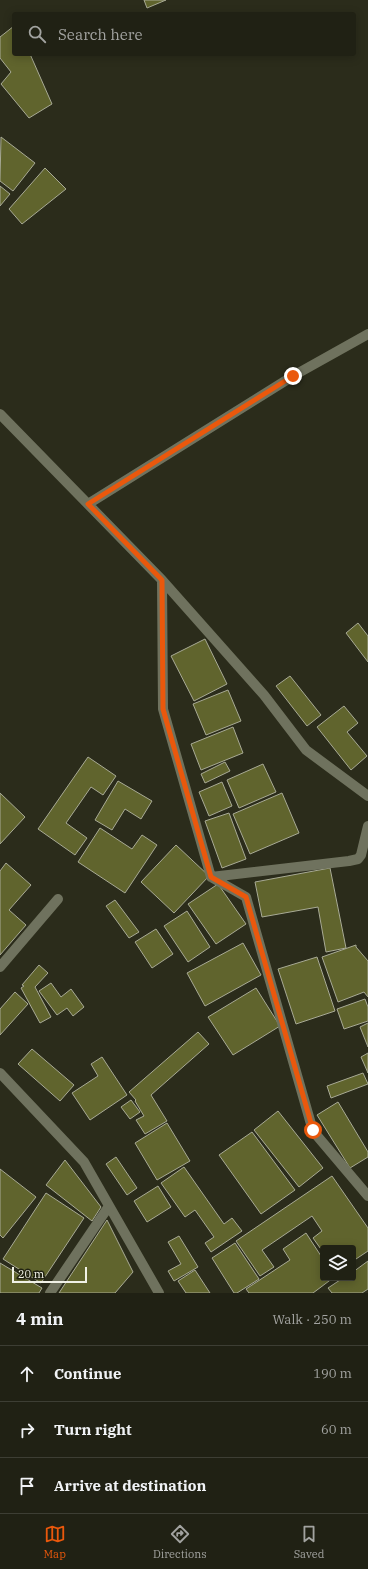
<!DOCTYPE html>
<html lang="en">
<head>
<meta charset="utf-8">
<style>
	:root { --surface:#202114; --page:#28291d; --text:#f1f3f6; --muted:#a2a3a0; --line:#3d3e34; --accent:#ea580c }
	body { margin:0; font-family:"IBM Plex Serif",serif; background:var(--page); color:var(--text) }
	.controls { position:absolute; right:12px; bottom:12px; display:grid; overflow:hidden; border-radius:4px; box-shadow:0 2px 10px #0003 }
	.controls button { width:36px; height:36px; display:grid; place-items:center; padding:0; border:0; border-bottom:1px solid var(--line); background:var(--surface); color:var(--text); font:20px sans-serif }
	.scale { position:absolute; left:12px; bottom:10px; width:75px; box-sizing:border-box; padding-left:4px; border:2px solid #f0f1e6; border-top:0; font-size:11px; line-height:14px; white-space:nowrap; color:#f0f1e6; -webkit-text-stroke:3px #212312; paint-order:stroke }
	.stop { position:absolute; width:12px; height:12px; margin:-9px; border:3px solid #ea580c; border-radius:50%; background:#fff }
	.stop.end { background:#ea580c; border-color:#fff; box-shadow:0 1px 4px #0008 }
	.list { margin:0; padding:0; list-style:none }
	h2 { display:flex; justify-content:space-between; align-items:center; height:52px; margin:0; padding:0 16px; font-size:17px }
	h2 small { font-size:13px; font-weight:400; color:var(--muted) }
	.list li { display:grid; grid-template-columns:26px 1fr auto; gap:12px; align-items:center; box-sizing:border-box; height:56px; padding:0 16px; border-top:1px solid var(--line) }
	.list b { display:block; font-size:15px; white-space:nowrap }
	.list em { font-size:13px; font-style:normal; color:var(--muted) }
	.icon { flex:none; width:22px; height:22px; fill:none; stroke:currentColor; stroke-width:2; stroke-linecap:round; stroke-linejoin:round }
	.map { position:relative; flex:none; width:368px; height:1293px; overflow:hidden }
	.search { position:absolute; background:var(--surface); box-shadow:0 2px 10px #0003; left:12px; right:12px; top:12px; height:44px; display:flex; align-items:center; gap:10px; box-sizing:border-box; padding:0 14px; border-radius:4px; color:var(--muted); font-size:15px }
	.sheet { height:220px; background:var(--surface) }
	nav { display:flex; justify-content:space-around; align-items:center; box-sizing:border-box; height:56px; border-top:1px solid var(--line); background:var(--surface); font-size:11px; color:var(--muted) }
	nav a { display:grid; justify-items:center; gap:2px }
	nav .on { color:var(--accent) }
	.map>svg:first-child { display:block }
</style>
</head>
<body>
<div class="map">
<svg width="368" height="1293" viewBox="0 0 368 1293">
	<rect width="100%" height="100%" fill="#2b2c1b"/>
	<path fill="#60642d" stroke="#a8aa95" d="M144 0H166L147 8Z
		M14 26V54H30L52 104 29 118 1 84 11 72 0 58V37Z
		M1 137 35 163 13 191 0 181Z
		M45 168 66 189 22 224 9 209Z
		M0 186 10 194 0 206Z
		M358 623 368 636V662L346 633Z
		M205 639 227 684 194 701 171 656Z
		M290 676 321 715 307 726 276 686Z
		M228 690 241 721 206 735 193 704Z
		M344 706 358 723 347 732 367 756 351 770 317 727Z
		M233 727 243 753 201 770 191 744Z
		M88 757 116 776 103 795 91 787 66 823 87 838 75 855 38 829Z
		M225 762 230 771 205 783 201 774Z
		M263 764 276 792 239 808 227 780Z
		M118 781 152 801 141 819 125 809 112 830 95 820Z
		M222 782 232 806 209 816 199 792Z
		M0 793 25 817 0 844Z
		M282 793 299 833 250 854 233 814Z
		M229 813 246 859 222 868 205 821Z
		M100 828 132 849 142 835 157 845 125 893 78 862Z
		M176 845 209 876 174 913 141 882Z
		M6 863 31 885 9 910 26 925 0 955V871Z
		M330 868 346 948 326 952 318 907 262 917 255 882Z
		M218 884 246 924 216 944 188 904Z
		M115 900 139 932 129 938 106 906Z
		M187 911 210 947 188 962 164 926Z
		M156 929 173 954 152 968 135 942Z
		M243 943 261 975 205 1006 187 973Z
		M356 945V947L368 961V997L364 992 338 1002 322 957Z
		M317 957 335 1011 296 1024 278 969Z
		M39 965 48 973 35 987 51 1017 40 1023 21 988 24 986 22 985Z
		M51 983 61 997 71 989 84 1007 73 1016 67 1008 57 1015 39 991Z
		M256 988 280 1026 233 1055 208 1017Z
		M15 992 28 1004 0 1035V1009Z
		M365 999 368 1007V1021L344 1029 337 1009Z
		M368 1023V1047L360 1027Z
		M198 1032 209 1044 151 1095 167 1121 145 1134 136 1120 144 1116 135 1101 136 1100 129 1092Z
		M32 1049 74 1085 60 1101 18 1064Z
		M368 1053V1073L361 1057Z
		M102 1057 127 1095 90 1120 72 1093 98 1076 91 1064Z
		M363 1073 368 1084 331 1098 327 1086Z
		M131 1100 140 1112 130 1119 121 1107Z
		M338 1102 368 1152V1157L350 1168 317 1115Z
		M278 1111 323 1168 299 1187 254 1130Z
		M167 1123 190 1161 157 1180 135 1143Z
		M252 1132 295 1190 261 1214 219 1155Z
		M116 1157 137 1188 127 1195 106 1164Z
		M65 1160 101 1207 92 1221 46 1185Z
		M184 1167 224 1224 232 1218 242 1231 211 1252 205 1243 214 1237 195 1210 185 1217 161 1183Z
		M0 1169 36 1197 3 1238 0 1235Z
		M332 1176 368 1228V1251L353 1261V1248H323V1252L313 1238 322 1231 312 1216 262 1250 274 1267 260 1276 236 1241Z
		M158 1186 171 1207 147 1222 134 1201Z
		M46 1193 84 1218 41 1283 3 1259Z
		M107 1220 133 1272 115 1293H59Z
		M306 1233 323 1259V1278H333L313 1293H249L246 1289 290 1260 283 1249Z
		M179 1236 198 1267 174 1281 168 1271 181 1264 168 1242Z
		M235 1243 259 1279 237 1293H234L212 1258Z
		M368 1261V1289L362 1293H332L328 1288 343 1278H353V1272Z
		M0 1263 42 1288 39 1293H0Z
		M195 1270 210 1293H186L178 1281Z"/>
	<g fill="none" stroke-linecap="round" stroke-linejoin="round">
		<path stroke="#6f725e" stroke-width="10" d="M0 414 162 580 163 709 211 877 246 897 313 1131 368 1196
			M88 504 293 376 368 334
			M162 580 264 695 306 750 368 796
			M211 877 349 861 358 859 361 855 368 826
			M0 967 58 899
			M0 1073 84 1162 159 1293
			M50 1293 109 1206"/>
	</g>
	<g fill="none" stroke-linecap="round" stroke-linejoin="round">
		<path stroke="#ea580c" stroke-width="5" d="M293 376 88 504 162 580 163 709 211 877 246 897 313 1130"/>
	</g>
</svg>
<div class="controls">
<button><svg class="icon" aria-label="layers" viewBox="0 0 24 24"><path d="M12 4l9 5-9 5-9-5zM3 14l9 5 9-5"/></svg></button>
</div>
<div class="scale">20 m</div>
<div class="stop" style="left:313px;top:1130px"></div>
<div class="stop end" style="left:293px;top:376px"></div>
<div class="search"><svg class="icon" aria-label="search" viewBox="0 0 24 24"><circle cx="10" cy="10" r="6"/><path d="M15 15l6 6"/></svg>Search here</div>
</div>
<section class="sheet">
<h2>4 min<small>Walk · 250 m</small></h2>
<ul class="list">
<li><svg class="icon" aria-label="ahead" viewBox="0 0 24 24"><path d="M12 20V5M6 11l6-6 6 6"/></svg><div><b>Continue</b></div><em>190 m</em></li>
<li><svg class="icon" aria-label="right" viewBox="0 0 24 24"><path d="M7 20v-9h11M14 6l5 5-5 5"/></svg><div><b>Turn right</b></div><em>60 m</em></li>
<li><svg class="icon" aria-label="arrive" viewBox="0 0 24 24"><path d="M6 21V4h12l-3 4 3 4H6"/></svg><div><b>Arrive at destination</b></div></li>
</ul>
</section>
<nav>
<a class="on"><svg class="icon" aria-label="map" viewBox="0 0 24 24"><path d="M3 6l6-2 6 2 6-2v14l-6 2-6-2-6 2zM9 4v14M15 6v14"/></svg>Map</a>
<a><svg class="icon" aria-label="directions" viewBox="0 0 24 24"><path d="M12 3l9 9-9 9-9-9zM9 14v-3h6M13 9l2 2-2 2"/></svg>Directions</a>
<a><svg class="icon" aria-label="saved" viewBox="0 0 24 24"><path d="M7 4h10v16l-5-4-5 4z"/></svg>Saved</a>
</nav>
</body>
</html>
